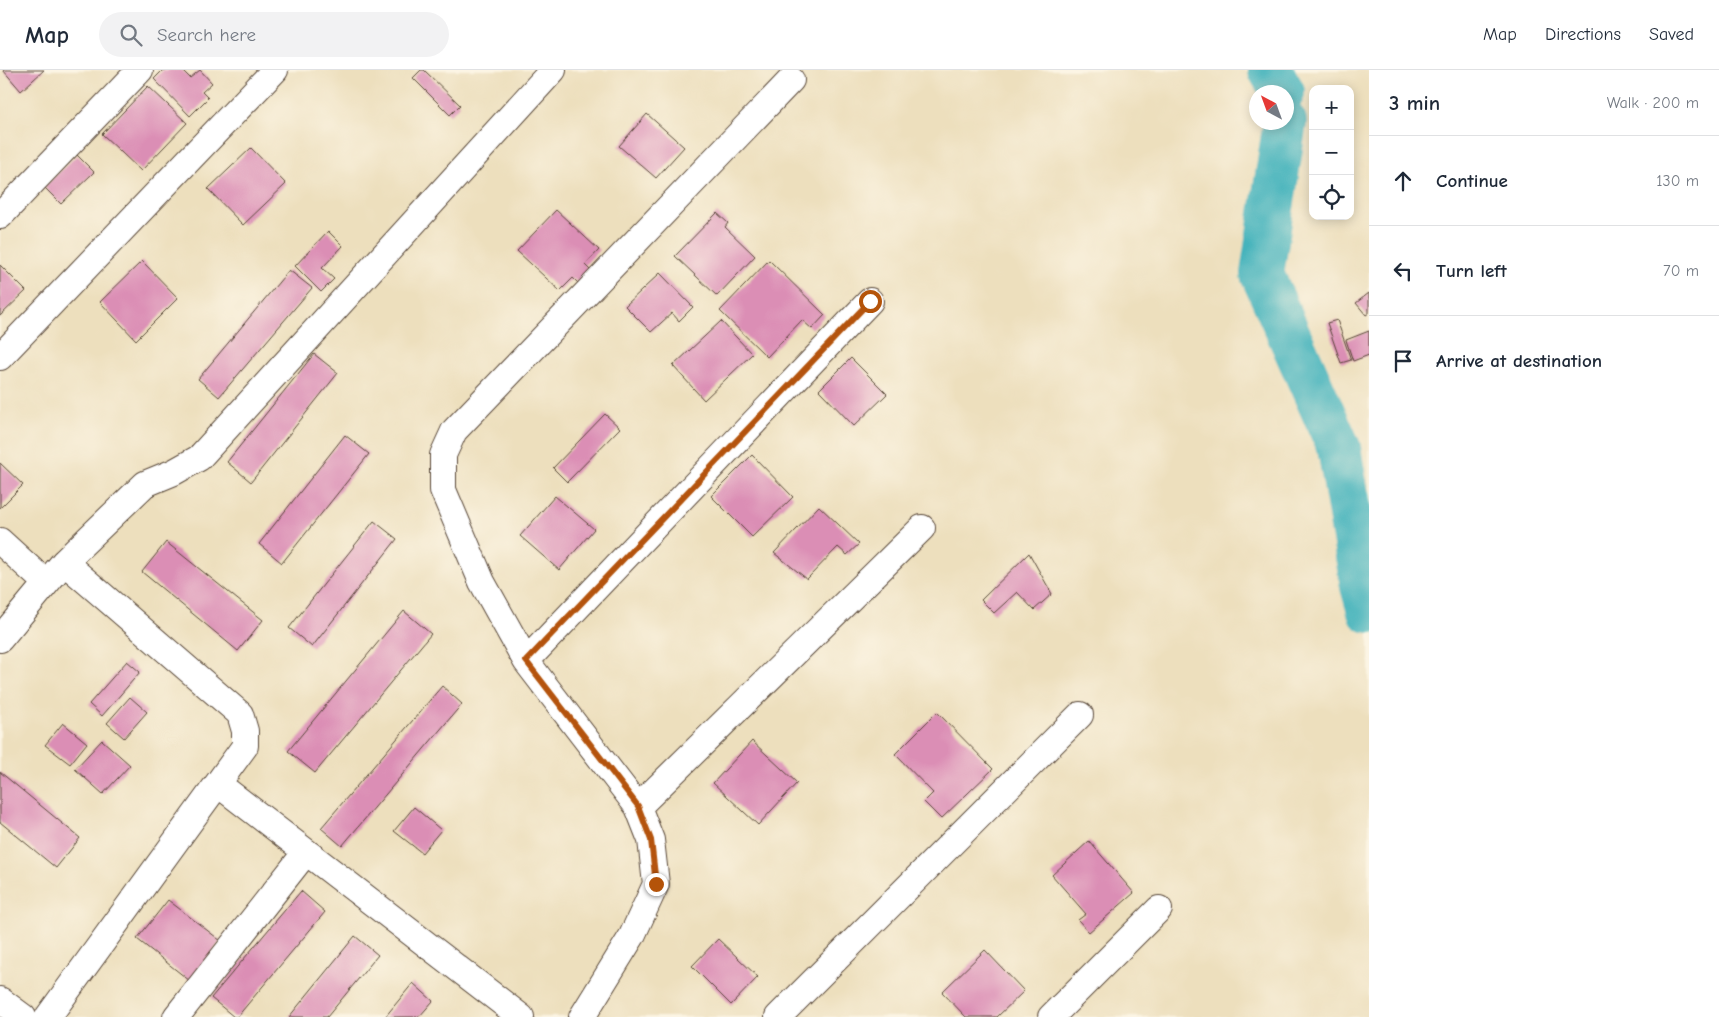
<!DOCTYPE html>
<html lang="en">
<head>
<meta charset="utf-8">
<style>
	:root { --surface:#fff; --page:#f2f2f3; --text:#1f2937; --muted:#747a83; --line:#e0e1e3 }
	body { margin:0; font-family:"Comic Neue",sans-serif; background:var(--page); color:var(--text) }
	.controls { position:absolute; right:15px; top:15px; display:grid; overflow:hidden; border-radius:10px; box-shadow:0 2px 12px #0003 }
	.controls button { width:45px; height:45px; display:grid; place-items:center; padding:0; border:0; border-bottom:1px solid var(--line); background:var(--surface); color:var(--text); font:25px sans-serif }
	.compass { position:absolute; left:1249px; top:15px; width:45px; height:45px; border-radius:50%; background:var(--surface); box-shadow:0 2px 12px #0003; rotate:319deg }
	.stop { position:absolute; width:15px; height:15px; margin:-11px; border:4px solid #b45309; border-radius:50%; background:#fff }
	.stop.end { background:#b45309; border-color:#fff; box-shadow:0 1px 5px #0008 }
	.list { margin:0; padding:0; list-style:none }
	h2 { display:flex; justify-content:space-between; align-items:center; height:65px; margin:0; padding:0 20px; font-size:21px }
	h2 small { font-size:16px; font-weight:400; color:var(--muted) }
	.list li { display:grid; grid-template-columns:32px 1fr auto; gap:15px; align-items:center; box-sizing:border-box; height:90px; padding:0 20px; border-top:1px solid var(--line) }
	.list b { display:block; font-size:19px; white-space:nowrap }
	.list em { font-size:16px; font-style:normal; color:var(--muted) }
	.icon { flex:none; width:28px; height:28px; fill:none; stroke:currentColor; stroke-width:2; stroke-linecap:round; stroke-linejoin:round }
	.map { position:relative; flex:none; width:1369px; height:947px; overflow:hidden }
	header { display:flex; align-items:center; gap:30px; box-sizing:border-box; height:70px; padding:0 25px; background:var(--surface); border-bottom:1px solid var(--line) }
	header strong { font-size:24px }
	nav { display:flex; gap:28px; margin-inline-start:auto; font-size:18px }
	.search { width:350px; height:45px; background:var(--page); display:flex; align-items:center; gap:12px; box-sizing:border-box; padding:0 18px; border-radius:28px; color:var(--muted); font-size:19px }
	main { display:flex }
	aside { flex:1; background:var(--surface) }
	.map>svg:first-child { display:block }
</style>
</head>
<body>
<header>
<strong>Map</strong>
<div class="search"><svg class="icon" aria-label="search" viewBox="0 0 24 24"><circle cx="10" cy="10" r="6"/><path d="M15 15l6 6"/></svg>Search here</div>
<nav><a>Map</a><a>Directions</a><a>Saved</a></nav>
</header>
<main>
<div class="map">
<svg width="1369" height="947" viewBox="0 0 1369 947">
	<rect width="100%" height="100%" fill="#fcf5e5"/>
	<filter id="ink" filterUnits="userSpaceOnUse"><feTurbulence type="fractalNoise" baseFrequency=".02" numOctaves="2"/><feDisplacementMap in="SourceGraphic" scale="10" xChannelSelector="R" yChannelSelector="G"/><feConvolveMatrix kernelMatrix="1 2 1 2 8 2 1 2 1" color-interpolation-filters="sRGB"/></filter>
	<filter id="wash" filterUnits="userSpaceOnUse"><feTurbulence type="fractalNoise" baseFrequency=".0096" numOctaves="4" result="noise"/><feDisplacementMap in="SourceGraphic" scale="20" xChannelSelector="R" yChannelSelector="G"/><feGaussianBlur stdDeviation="1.12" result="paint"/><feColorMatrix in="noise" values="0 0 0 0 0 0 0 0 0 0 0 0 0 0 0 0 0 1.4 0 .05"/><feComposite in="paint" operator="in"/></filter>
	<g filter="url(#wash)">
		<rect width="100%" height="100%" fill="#eddfbd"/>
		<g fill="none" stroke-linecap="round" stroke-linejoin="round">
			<path stroke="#44b3bc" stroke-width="44" d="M1270 0 1283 22
				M1285 52 1262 204 1339 378 1362 516 1369 541"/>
		</g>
		<g id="blocks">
			<path fill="#db8eb5" d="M3 0H44L21 21Z
				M163 0H182L190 8 200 0 212 13 202 22 208 28 190 46 154 9Z
				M421 0H424L460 35 450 45 413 8Z
				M148 16 187 53 141 101 102 64Z
				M647 44 684 77 656 108 619 76Z
				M251 78 286 114 243 155 208 119Z
				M77 85 94 102 61 134 44 117Z
				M556 140 599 180 585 195 591 201 579 214 573 208 560 221 517 181Z
				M717 143 728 153 725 157 755 186 717 226 675 186Z
				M328 161 343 176 322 198 334 209 321 222 295 196Z
				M769 190 825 245 812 259 802 250 767 287 720 241Z
				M142 191 178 228 136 270 100 232Z
				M0 195 26 221 0 246Z
				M289 200 312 218 219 327 198 309Z
				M660 203 693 237 679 251 672 243 651 262 625 236Z
				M1369 223V243L1366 245 1356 233Z
				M1337 250 1351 290 1341 293 1327 253Z
				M721 251 752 284 704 330 673 296Z
				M1369 261V285L1353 291 1346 270Z
				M314 284 338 303 251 412 227 392Z
				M851 288 887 324 854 356 819 320Z
				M605 344 620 358 567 412 553 398Z
				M345 365 369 384 282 493 259 474Z
				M752 385 793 427 752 467 711 426Z
				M0 393 23 415 0 438Z
				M555 426 594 459 559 500 520 466Z
				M819 436 859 474 847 485 838 477 807 509 774 483Z
				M374 451 397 469 312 577 289 558Z
				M166 472 263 550 238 581 142 502Z
				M1029 483 1052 524 1034 540 1017 522 994 543 981 530Z
				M404 541 431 564 315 703 288 681Z
				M127 591 140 602 102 646 89 634Z
				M442 616 462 634 342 776 321 758Z
				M130 627 147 642 124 668 107 653Z
				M937 642 993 699 941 749 924 732 933 723 895 684Z
				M63 653 87 673 70 694 45 675Z
				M102 670 130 695 103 724 75 699Z
				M752 671 797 713 758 755 713 713Z
				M0 702 80 768 56 798 0 752Z
				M414 737 441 760 422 783 394 761Z
				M1089 771 1134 823 1089 862 1078 850 1086 844 1052 805Z
				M301 821 325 842 237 947H234L211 928Z
				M168 830 221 871 190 911 137 869Z
				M355 866 378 885 327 947H289Z
				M718 869 758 907 731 935 692 896Z
				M985 880 1024 921 997 947H966L942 922Z
				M413 913 433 931 419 947H385Z"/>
		</g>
	</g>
	<g filter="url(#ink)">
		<use href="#blocks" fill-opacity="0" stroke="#564536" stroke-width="1"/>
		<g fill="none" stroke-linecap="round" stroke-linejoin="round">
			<defs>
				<path id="minor" d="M0 146 140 0
					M0 287 275 0
					M0 471 46 513
					M0 569 64 492 145 414 174 402 199 388 553 0
					M526 591 870 231
					M218 714 521 947
					M638 737 922 458
					M0 930 23 947
					M48 947 245 676V661L240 644 64 492
					M176 947 306 782
					M582 947 632 866 656 814 651 770 638 737 526 591 482 512 443 420V385L454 361 791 10
					M778 947 1080 645
					M1051 947 1159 839"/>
			</defs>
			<use href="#minor" stroke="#564536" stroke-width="28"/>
			<use href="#minor" stroke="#fff" stroke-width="26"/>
		</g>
	</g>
	<g fill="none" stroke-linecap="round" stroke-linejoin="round" filter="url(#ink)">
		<path stroke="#b45309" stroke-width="6" d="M656 814 651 770 638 736 526 591 870 231"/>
	</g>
</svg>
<div class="controls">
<button>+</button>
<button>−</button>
<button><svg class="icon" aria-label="locate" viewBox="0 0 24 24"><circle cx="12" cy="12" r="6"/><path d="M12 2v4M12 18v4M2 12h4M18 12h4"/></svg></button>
</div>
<svg class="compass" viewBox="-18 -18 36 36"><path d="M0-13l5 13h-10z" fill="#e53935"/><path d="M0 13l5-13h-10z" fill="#747a83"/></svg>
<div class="stop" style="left:870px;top:231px"></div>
<div class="stop end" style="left:656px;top:814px"></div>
</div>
<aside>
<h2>3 min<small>Walk · 200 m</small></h2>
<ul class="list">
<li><svg class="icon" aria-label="ahead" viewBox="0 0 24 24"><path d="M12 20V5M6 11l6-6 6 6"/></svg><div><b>Continue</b></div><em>130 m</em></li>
<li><svg class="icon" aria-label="left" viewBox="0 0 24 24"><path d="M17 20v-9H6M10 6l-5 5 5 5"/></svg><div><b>Turn left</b></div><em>70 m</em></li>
<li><svg class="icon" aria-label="arrive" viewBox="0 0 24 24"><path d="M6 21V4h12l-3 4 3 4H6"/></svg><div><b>Arrive at destination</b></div></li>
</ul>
</aside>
</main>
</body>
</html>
